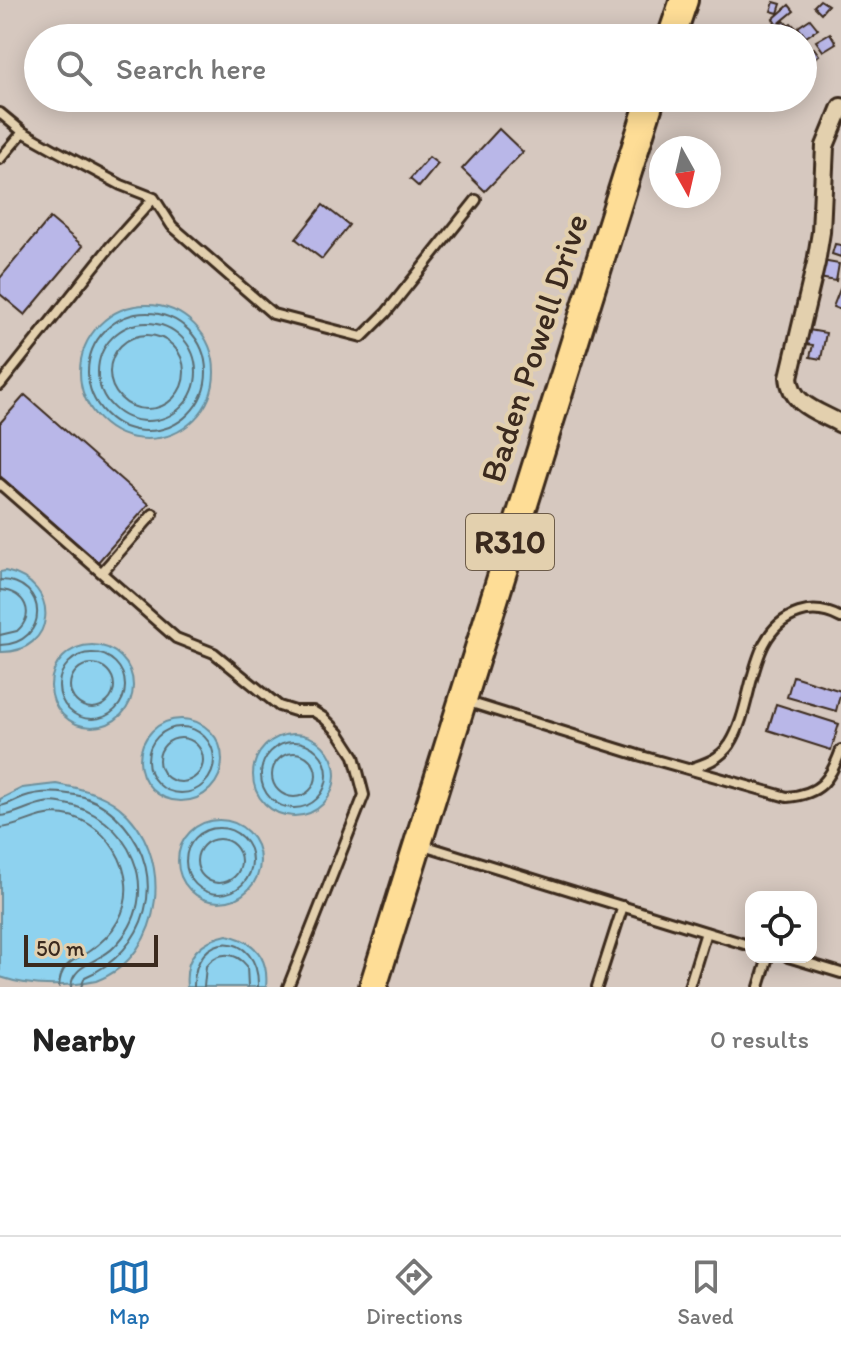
<!DOCTYPE html>
<html lang="en">
<head>
<meta charset="utf-8">
<style>
	:root { --surface:#fff; --page:#f2f2f2; --text:#222; --muted:#767676; --line:#e0e0e0; --accent:#1f6fb2 }
	body { margin:0; font-family:Itim,sans-serif; background:var(--page); color:var(--text) }
	.controls { position:absolute; right:24px; bottom:24px; display:grid; overflow:hidden; border-radius:16px; box-shadow:0 4px 20px #0003 }
	.controls button { width:72px; height:72px; display:grid; place-items:center; padding:0; border:0; border-bottom:2px solid var(--line); background:var(--surface); color:var(--text); font:40px sans-serif }
	.compass { position:absolute; left:649px; top:136px; width:72px; height:72px; border-radius:50%; background:var(--surface); box-shadow:0 4px 20px #0003; rotate:172deg }
	.scale { position:absolute; left:24px; bottom:20px; width:134px; box-sizing:border-box; padding-left:8px; border:4px solid #3b2a1e; border-top:0; font-size:22px; line-height:28px; white-space:nowrap; color:#3b2a1e; -webkit-text-stroke:6px #e3d0ae; paint-order:stroke }
	.list { margin:0; padding:0; list-style:none }
	h2 { display:flex; justify-content:space-between; align-items:center; height:104px; margin:0; padding:0 32px; font-size:34px }
	h2 small { font-size:26px; font-weight:400; color:var(--muted) }
	.icon { flex:none; width:44px; height:44px; fill:none; stroke:currentColor; stroke-width:2; stroke-linecap:round; stroke-linejoin:round }
	.map { position:relative; flex:none; width:841px; height:987px; overflow:hidden }
	.search { position:absolute; background:var(--surface); box-shadow:0 4px 20px #0003; left:24px; right:24px; top:24px; height:88px; display:flex; align-items:center; gap:20px; box-sizing:border-box; padding:0 28px; border-radius:44px; color:var(--muted); font-size:30px }
	.sheet { height:248px; background:var(--surface) }
	nav { display:flex; justify-content:space-around; align-items:center; box-sizing:border-box; height:112px; border-top:2px solid var(--line); background:var(--surface); font-size:22px; color:var(--muted) }
	nav a { display:grid; justify-items:center; gap:4px }
	nav .on { color:var(--accent) }
	.map>svg:first-child { display:block }
</style>
</head>
<body>
<div class="map">
<svg width="841" height="987" viewBox="0 0 841 987">
	<rect width="100%" height="100%" fill="#d6c8bf"/>
	<filter id="ink" filterUnits="userSpaceOnUse"><feTurbulence type="fractalNoise" baseFrequency=".0125" numOctaves="2"/><feDisplacementMap in="SourceGraphic" scale="16" xChannelSelector="R" yChannelSelector="G"/><feConvolveMatrix kernelMatrix="1 2 1 2 8 2 1 2 1" color-interpolation-filters="sRGB"/></filter>
	<g filter="url(#ink)">
		<path fill="#8ed2ef" stroke="#6d8f9b" stroke-width="2" d="M80 372a67 67 0 1 1 134 0a67 67 0 1 1-134 0Z
			M5 571C63 583 56 654 0 652V572Z
			M51 686a41 41 0 1 1 82 0a41 41 0 1 1-82 0Z
			M140 760a41 41 0 1 1 82 0a41 41 0 1 1-82 0Z
			M253 775a41 41 0 1 1 82 0a41 41 0 1 1-82 0Z
			M56 784C78 788 100 792 119 807 175 852 166 955 96 981 65 987 30 987 0 977V799L22 788Z
			M178 861a41 41 0 1 1 82 0a41 41 0 1 1-82 0Z
			M227 935C255 941 269 958 266 987H187C184 958 198 941 227 935Z"/>
		<g fill="none" stroke-linecap="round" stroke-linejoin="round">
			<path stroke="#5c6d72" stroke-width="2" d="M88 372a59 59 0 1 1 118 0a59 59 0 1 1-118 0Z
				M98 372a49 49 0 1 1 98 0a49 49 0 1 1-98 0Z
				M110 372a37 37 0 1 1 74 0a37 37 0 1 1-74 0Z
				M0 580C49 580 50 644 0 645
				M0 590C24 591 37 614 17 631L0 635
				M59 686a33 33 0 1 1 66 0a33 33 0 1 1-66 0Z
				M70 686a22 22 0 1 1 44 0a22 22 0 1 1-44 0Z
				M148 760a33 33 0 1 1 66 0a33 33 0 1 1-66 0Z
				M159 760a22 22 0 1 1 44 0a22 22 0 1 1-44 0Z
				M261 775a33 33 0 1 1 66 0a33 33 0 1 1-66 0Z
				M272 775a22 22 0 1 1 44 0a22 22 0 1 1-44 0Z
				M0 806C9 805 15 800 23 797 42 790 64 792 84 797 99 802 114 813 124 825 169 877 147 951 85 977L81 987
				M0 816C20 815 36 799 60 803 130 813 167 894 114 947 100 962 72 964 71 987
				M0 828C19 827 34 815 54 814 105 814 144 875 118 921 111 934 100 944 88 952 72 961 60 965 59 987
				M186 861a33 33 0 1 1 66 0a33 33 0 1 1-66 0Z
				M197 861a22 22 0 1 1 44 0a22 22 0 1 1-44 0Z
				M194 987C193 929 260 929 258 987
				M204 987 206 966C218 951 235 951 247 966L248 987"/>
		</g>
		<path fill="#b9b7e8" stroke="#3b2a1e" stroke-width="2" d="M820 0 828 5 821 13 814 6Z
			M774 2 781 4 778 13 771 11Z
			M789 5 794 11 777 25 773 19Z
			M810 19 818 29 806 37 798 27Z
			M784 21 788 25 791 23 798 30 788 38 778 27Z
			M830 33 836 43 823 51 816 41Z
			M814 48 819 55 811 61 805 54Z
			M806 70 815 76 811 81 803 76Z
			M499 129 523 152 485 191 462 169Z
			M429 157 438 164 419 187 410 179Z
			M323 205 349 225 322 259 296 239Z
			M50 218 83 246 25 315 0 294V278Z
			M835 244 841 245V257L832 254Z
			M822 261 839 264 836 281 819 278Z
			M840 289 841 290V310L833 307Z
			M809 330 826 333 821 359 810 357 813 345 806 344Z
			M25 395 149 504 98 562 0 476V423Z
			M793 676 841 691 836 711 787 697Z
			M776 704 839 724 831 750 768 730Z"/>
		<g fill="none" stroke-linecap="round" stroke-linejoin="round">
			<defs>
				<path id="service" d="M0 113 23 132 59 152 121 185 154 198 172 226 273 314 362 337 386 313 476 200
					M0 159 23 132
					M0 385 109 248 154 198
					M0 484 176 638 214 653 279 706 295 711H313L324 718 339 733 354 756 364 795 288 987
					M102 572 153 514
					M465 701 638 755 787 797C821 794 830 780 841 750
					M689 769C705 764 720 759 730 744 756 703 746 630 799 613 814 608 828 611 841 618
					M423 845 751 946
					M788 957 841 973
					M597 987 623 906
					M689 987 706 932
					M759 987 768 957"/>
				<path id="minor" d="M841 107 825 146 821 232 816 263 789 377C791 405 818 411 841 424"/>
				<path id="primary" d="M671 38 684 0
					M373 987 651 98"/>
			</defs>
			<use href="#service" stroke="#3b2a1e" stroke-width="14"/>
			<use href="#minor" stroke="#3b2a1e" stroke-width="22"/>
			<use href="#primary" stroke="#3b2a1e" stroke-width="32"/>
			<use href="#service" stroke="#e3d0ae" stroke-width="8"/>
			<use href="#minor" stroke="#e3d0ae" stroke-width="16"/>
			<use href="#primary" stroke="#fedd96" stroke-width="26"/>
		</g>
	</g>
	<g text-anchor="middle" dominant-baseline="central" stroke-width="8" stroke-linejoin="round" paint-order="stroke">
		<rect fill="#e3d0ae" stroke="#6d5c49" stroke-width="2" x="466" y="514" width="88" height="56" rx="6"/>
		<g font-size="32" font-weight="bold" fill="#3b2a1e">
			<text x="510" y="542">R310</text>
		</g>
		<g font-size="34" fill="#3b2a1e" stroke="#e3d0ae">
			<text transform="translate(534 348) rotate(-72)">Baden Powell Drive</text>
		</g>
	</g>
</svg>
<div class="controls">
<button><svg class="icon" aria-label="locate" viewBox="0 0 24 24"><circle cx="12" cy="12" r="6"/><path d="M12 2v4M12 18v4M2 12h4M18 12h4"/></svg></button>
</div>
<svg class="compass" viewBox="-18 -18 36 36"><path d="M0-13l5 13h-10z" fill="#e53935"/><path d="M0 13l5-13h-10z" fill="#767676"/></svg>
<div class="scale">50 m</div>
<div class="search"><svg class="icon" aria-label="search" viewBox="0 0 24 24"><circle cx="10" cy="10" r="6"/><path d="M15 15l6 6"/></svg>Search here</div>
</div>
<section class="sheet">
<h2>Nearby<small>0 results</small></h2>
<ul class="list">
</ul>
</section>
<nav>
<a class="on"><svg class="icon" aria-label="map" viewBox="0 0 24 24"><path d="M3 6l6-2 6 2 6-2v14l-6 2-6-2-6 2zM9 4v14M15 6v14"/></svg>Map</a>
<a><svg class="icon" aria-label="directions" viewBox="0 0 24 24"><path d="M12 3l9 9-9 9-9-9zM9 14v-3h6M13 9l2 2-2 2"/></svg>Directions</a>
<a><svg class="icon" aria-label="saved" viewBox="0 0 24 24"><path d="M7 4h10v16l-5-4-5 4z"/></svg>Saved</a>
</nav>
</body>
</html>
